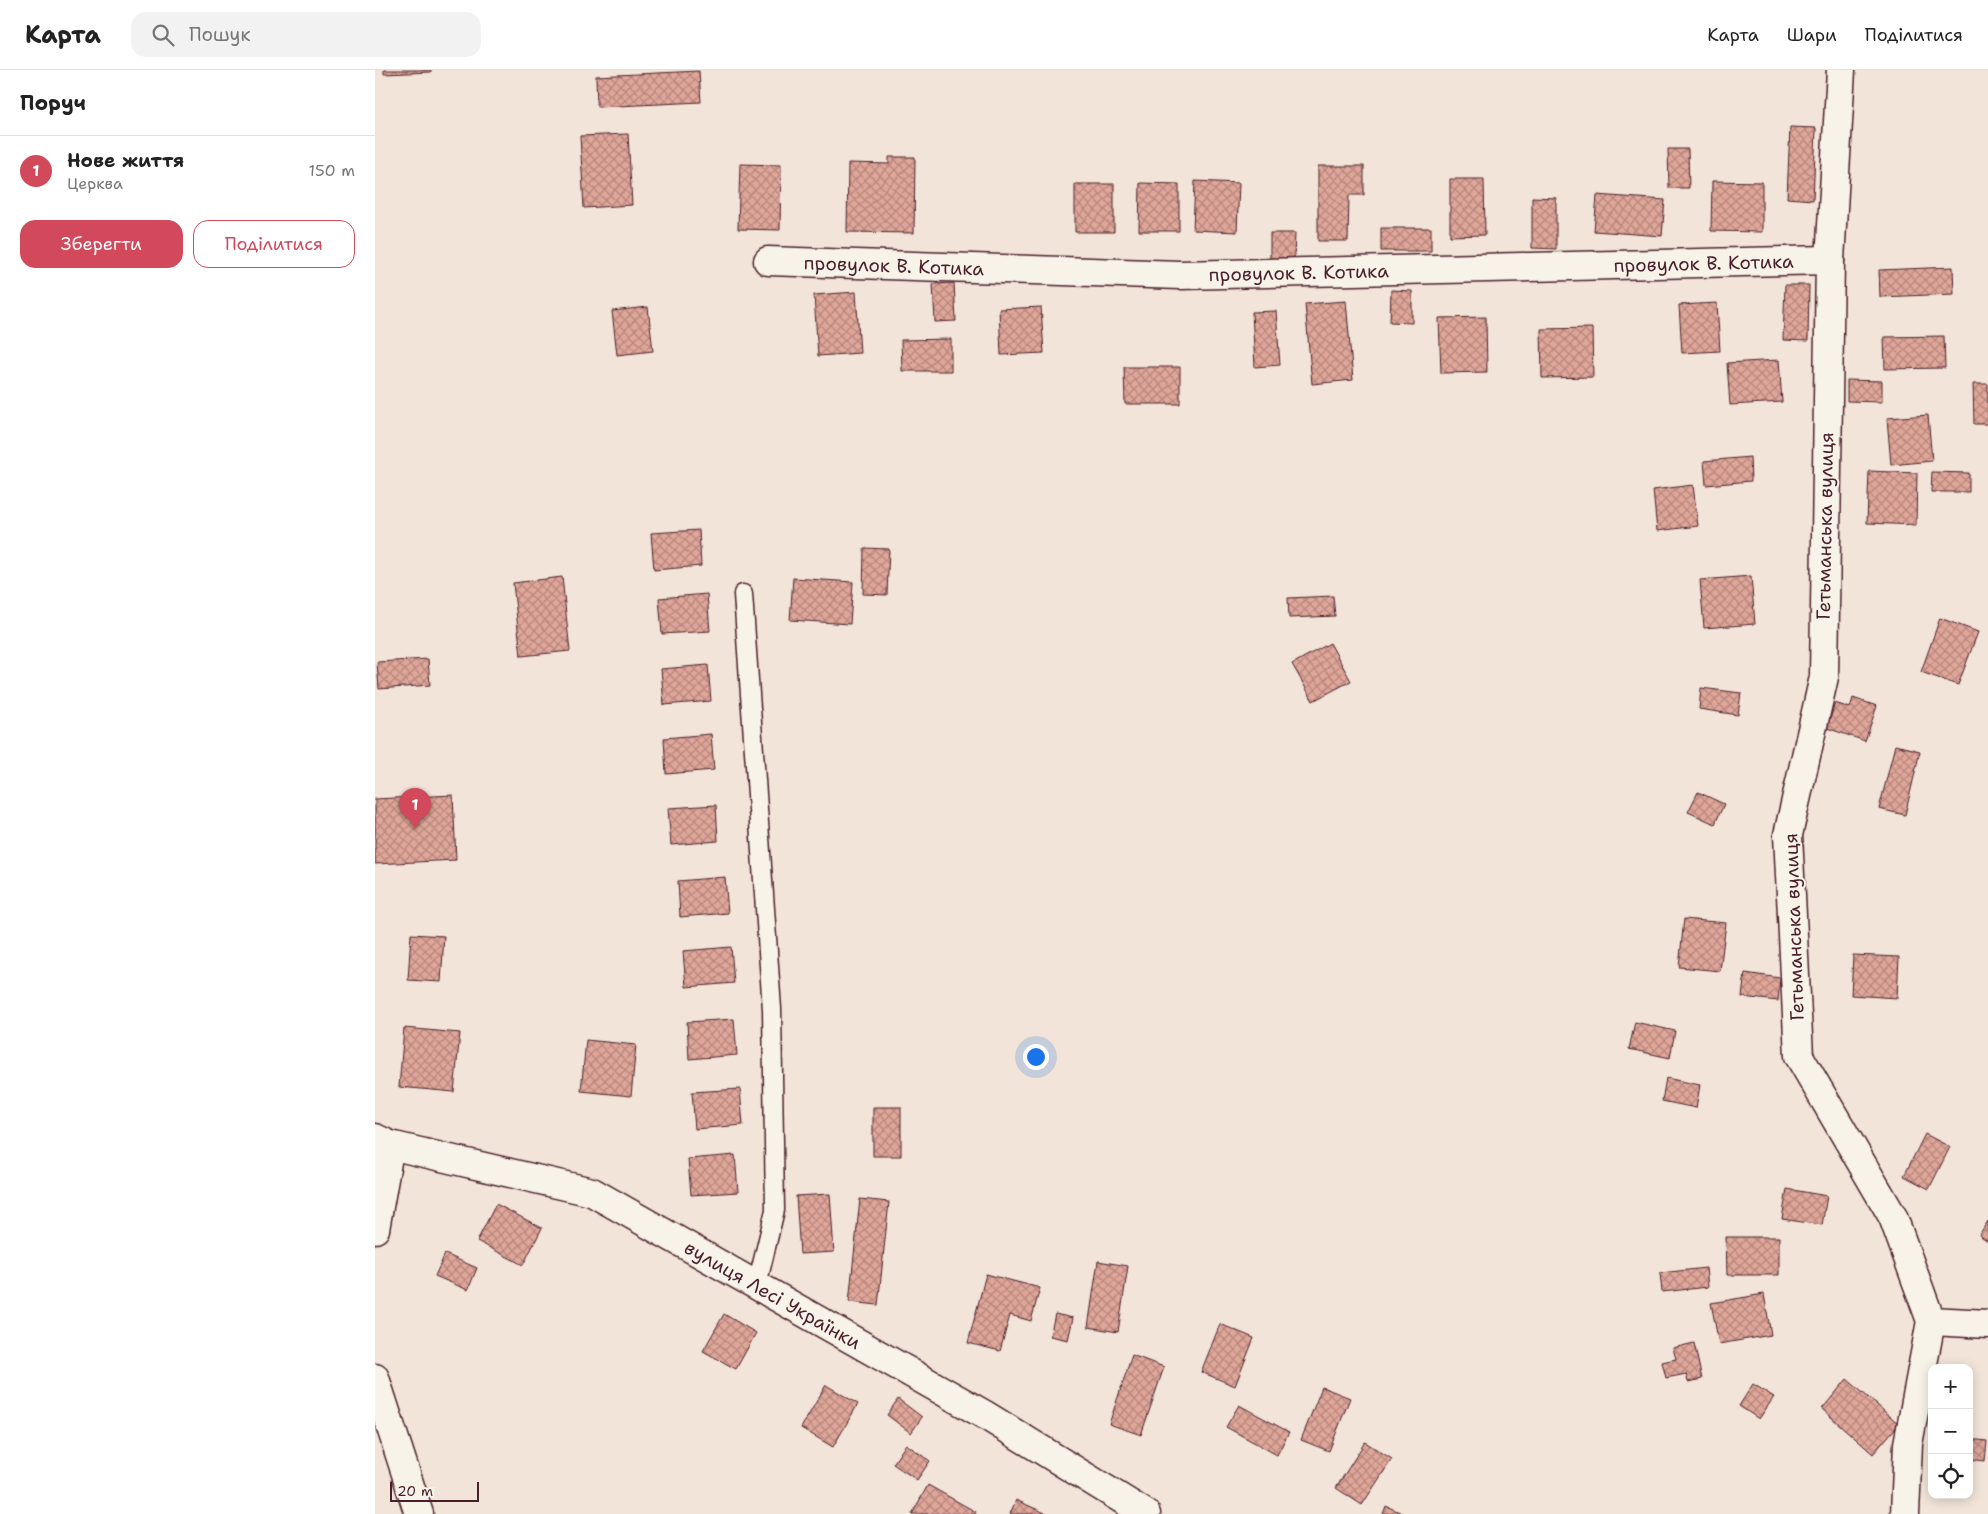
<!DOCTYPE html>
<html lang="uk">
<head>
<meta charset="utf-8">
<style>
	:root { --surface:#fff; --page:#f2f2f2; --text:#222; --muted:#767676; --line:#e0e0e0; --accent:#d1495b }
	body { margin:0; font-family:"Shantell Sans",sans-serif; background:var(--page); color:var(--text) }
	.controls { position:absolute; right:15px; bottom:15px; display:grid; overflow:hidden; border-radius:10px; box-shadow:0 2px 12px #0003 }
	.controls button { width:45px; height:45px; display:grid; place-items:center; padding:0; border:0; border-bottom:1px solid var(--line); background:var(--surface); color:var(--text); font:25px sans-serif }
	.scale { position:absolute; left:15px; bottom:12px; width:89px; box-sizing:border-box; padding-left:5px; border:2px solid #4a1f2b; border-top:0; font-size:14px; line-height:18px; white-space:nowrap; color:#4a1f2b; -webkit-text-stroke:4px #f7f3e8; paint-order:stroke }
	.you { position:absolute; left:660px; top:986px; width:18px; height:18px; margin:-12px; border:4px solid #fff; border-radius:50%; background:#1a73e8; box-shadow:0 0 0 8px #1a73e833 }
	.badge { display:grid; place-items:center; width:32px; height:32px; border-radius:50%; background:var(--accent); color:#fff; font-size:16px; font-weight:700 }
	.pin { position:absolute; translate:-50% -41px; filter:drop-shadow(0 1px 2px #0008) }
	.pin::after { content:''; position:absolute; top:26px; width:18px; height:15px; background:inherit; clip-path:polygon(0 0,100% 0,50% 100%) }
	.list { margin:0; padding:0; list-style:none }
	h2 { display:flex; justify-content:space-between; align-items:center; height:65px; margin:0; padding:0 20px; font-size:21px }
	h2 small { font-size:16px; font-weight:400; color:var(--muted) }
	.list li { display:grid; grid-template-columns:32px 1fr auto; gap:15px; align-items:center; box-sizing:border-box; height:70px; padding:0 20px; border-top:1px solid var(--line) }
	.list b { display:block; font-size:19px; white-space:nowrap }
	.list p { margin:0; font-size:16px; white-space:nowrap; color:var(--muted) }
	.list em { font-size:16px; font-style:normal; color:var(--muted) }
	.actions { display:flex; gap:10px; padding:15px 20px }
	.actions a { flex:1; padding:11px 0; border:1px solid var(--accent); border-radius:15px; text-align:center; font-size:18px; color:var(--accent) }
	.actions .main { background:var(--accent); color:#fff }
	.icon { flex:none; width:28px; height:28px; fill:none; stroke:currentColor; stroke-width:2; stroke-linecap:round; stroke-linejoin:round }
	.map { position:relative; flex:none; width:1613px; height:1444px; overflow:hidden }
	header { display:flex; align-items:center; gap:30px; box-sizing:border-box; height:70px; padding:0 25px; background:var(--surface); border-bottom:1px solid var(--line) }
	header strong { font-size:24px }
	nav { display:flex; gap:28px; margin-inline-start:auto; font-size:18px }
	.search { width:350px; height:45px; background:var(--page); display:flex; align-items:center; gap:12px; box-sizing:border-box; padding:0 18px; border-radius:15px; color:var(--muted); font-size:19px }
	main { display:flex }
	aside { flex:1; background:var(--surface) }
	.map>svg:first-child { display:block }
</style>
</head>
<body>
<header>
<strong>Карта</strong>
<div class="search"><svg class="icon" aria-label="search" viewBox="0 0 24 24"><circle cx="10" cy="10" r="6"/><path d="M15 15l6 6"/></svg>Пошук</div>
<nav><a>Карта</a><a>Шари</a><a>Поділитися</a></nav>
</header>
<main>
<aside>
<h2>Поруч<small></small></h2>
<ul class="list">
<li><span class="badge">1</span><div><b>Нове життя</b><p>Церква</p></div><em>150 m</em></li>
</ul>
<div class="actions"><a class="main">Зберегти</a><a>Поділитися</a></div>
</aside>
<div class="map">
<svg width="1613" height="1444" viewBox="0 0 1613 1444">
	<defs>
		<pattern id="building-cross-hatch" width="8" height="8" patternUnits="userSpaceOnUse" patternTransform="scale(1.25)"><rect width="8" height="8" fill="#dfa699"/><path d="M0 0l8 8M0 8l8-8" fill="none" stroke="#b7877d"/></pattern>
	</defs>
	<rect width="100%" height="100%" fill="#f2e4d8"/>
	<filter id="ink" filterUnits="userSpaceOnUse"><feTurbulence type="fractalNoise" baseFrequency=".02" numOctaves="2"/><feDisplacementMap in="SourceGraphic" scale="10" xChannelSelector="R" yChannelSelector="G"/><feConvolveMatrix kernelMatrix="1 2 1 2 8 2 1 2 1" color-interpolation-filters="sRGB"/></filter>
	<g filter="url(#ink)">
		<path fill="url(#building-cross-hatch)" stroke="#4a1f2b" d="M9 0H56V2L9 4Z
			M324 1 326 32 222 37 221 6Z
			M1415 57 1441 58 1438 130 1412 128Z
			M253 64 257 135 209 138 205 66Z
			M1293 79H1313L1314 118H1294Z
			M514 87H540L539 163 472 162 473 93 514 94Z
			M365 94 406 95 405 160 363 159Z
			M943 96H989V125H974L973 171H943Z
			M1075 109H1109L1110 165 1075 166Z
			M820 111 864 113 862 162 818 160Z
			M1337 111 1387 112V162L1336 161Z
			M765 113 804 114V161H764Z
			M700 114H739V162H700Z
			M1222 125 1290 130 1287 166 1219 161Z
			M1157 127 1181 128V179L1157 178Z
			M1006 158H1056V181H1006Z
			M895 163H920L919 190H895Z
			M1578 197 1579 224 1505 227 1504 200Z
			M579 213 581 251 560 252 558 214Z
			M1410 215H1434L1433 271 1408 270Z
			M1016 220 1037 221V253L1015 252Z
			M481 222 485 283 443 286 439 225Z
			M971 231 978 310 937 314 930 234Z
			M1342 233 1345 281 1307 283 1304 235Z
			M273 237 278 281 242 285 237 241Z
			M666 237 669 283 626 285 624 239Z
			M901 241 905 295 880 297 877 242Z
			M1111 247 1112 302 1066 303 1064 248Z
			M1217 258 1218 307 1167 308 1166 259Z
			M1569 266 1570 298 1510 299 1509 267Z
			M576 269V301H527L526 270Z
			M1404 290 1407 332 1355 335 1352 293Z
			M749 297H805V334H750Z
			M1472 310 1507 311V332L1472 331Z
			M1598 314H1613V354H1599Z
			M1553 345 1557 391 1516 395 1512 348Z
			M1375 387 1376 411 1331 415 1329 391Z
			M1494 401 1542 403 1541 455 1492 453Z
			M1557 402 1594 403V422H1556Z
			M1318 415 1323 456 1282 461 1278 420Z
			M324 460 326 496 279 500 276 463Z
			M489 478 514 479 512 525 488 524Z
			M1376 506 1380 554 1329 558 1325 510Z
			M187 507 195 581 146 586 138 513Z
			M418 508 478 512 475 554 415 550Z
			M332 524 335 561 287 564 284 528Z
			M958 526 960 546 914 548 913 528Z
			M1565 548 1603 562 1583 615 1546 602Z
			M955 573 976 611 938 631 917 594Z
			M53 589 55 615 4 619 2 592Z
			M333 595 336 631 289 635 286 599Z
			M1326 618 1366 623 1363 645 1324 639Z
			M1478 628 1502 636 1490 671 1452 658 1460 633 1475 638Z
			M336 664 339 700 291 704 289 668Z
			M1520 675 1545 681 1530 745 1504 739Z
			M1323 722 1349 734 1340 754 1313 742Z
			M78 725 81 790 0 794V729Z
			M341 735 343 771 296 775 293 738Z
			M350 807 353 843 305 847 303 811Z
			M1309 849 1351 853 1345 901 1304 897Z
			M36 864 69 866 66 912 33 910Z
			M356 877 359 913 311 917 308 881Z
			M1478 885 1524 887 1522 928 1476 925Z
			M1370 903 1405 908 1403 931 1367 927Z
			M359 949 362 985 314 989 312 952Z
			M1260 952 1300 961 1295 988 1254 979Z
			M29 958 85 963 79 1022 24 1017Z
			M211 970 261 975 256 1026 206 1021Z
			M1291 1008 1325 1015 1321 1038 1287 1031Z
			M365 1019 368 1055 320 1059 317 1022Z
			M498 1037H526V1086H498Z
			M1550 1064 1575 1077 1554 1119 1529 1106Z
			M360 1085 363 1122 316 1125 313 1089Z
			M1412 1119 1452 1126 1447 1155 1407 1149Z
			M455 1124 459 1182 425 1184 421 1126Z
			M485 1129 514 1132 503 1235 474 1232Z
			M121 1134 167 1158 148 1195 102 1171Z
			M1613 1151V1171L1604 1165Z
			M1351 1167H1404V1205H1352Z
			M70 1184 102 1198 93 1220 60 1206Z
			M723 1191 753 1196 743 1262 713 1257Z
			M1331 1198 1333 1217 1287 1222 1285 1203Z
			M611 1204 665 1218 656 1251 635 1245 625 1281 593 1273Z
			M1389 1224 1396 1265 1344 1274 1336 1233Z
			M349 1244 381 1263 361 1299 328 1281Z
			M680 1244 698 1248 693 1270 675 1266Z
			M845 1254 879 1268 860 1316 826 1302Z
			M1319 1273 1327 1309 1313 1312 1311 1304 1291 1308 1287 1292 1301 1289 1298 1278Z
			M757 1285 789 1297 766 1365 734 1354Z
			M1472 1309 1524 1354 1498 1384 1447 1339Z
			M1378 1314 1399 1327 1384 1349 1364 1336Z
			M451 1315 483 1334 458 1377 426 1358Z
			M947 1317 975 1328 954 1381 926 1370Z
			M523 1329 547 1347 536 1363 512 1345Z
			M864 1335 914 1362 902 1385 851 1357Z
			M1594 1369 1612 1371 1610 1391 1594 1389Z
			M990 1372 1017 1389 987 1435 961 1418Z
			M531 1374 555 1391 542 1410 518 1394Z
			M553 1415 601 1442 600 1444H537Z
			M641 1430 670 1443V1444H635Z
			M1011 1436 1029 1444H1008Z"/>
		<g fill="none" stroke-linecap="round" stroke-linejoin="round">
			<defs>
				<path id="service" d="M368 524 397 939 400 1140 382 1215"/>
				<g id="minor">
					<path d="M1466 0 1455 190 1449 607 1413 765 1424 986 1518 1147 1556 1251 1533 1374 1530 1444"/>
					<path id="s1" d="M393 191 805 205 1455 190"/>
					<path id="s2" d="M0 1068 15 1075 217 1122 610 1345 771 1444"/>
					<path d="M0 1159 15 1075"/>
					<path d="M1556 1251 1613 1254"/>
					<path d="M0 1308 44 1444"/>
				</g>
			</defs>
			<use href="#service" stroke="#4a1f2b" stroke-width="21"/>
			<use href="#minor" stroke="#4a1f2b" stroke-width="31"/>
			<use href="#service" stroke="#f7f3e8" stroke-width="18"/>
			<use href="#minor" stroke="#f7f3e8" stroke-width="28"/>
		</g>
	</g>
	<g text-anchor="middle" dominant-baseline="central" stroke-width="4" stroke-linejoin="round" paint-order="stroke">
		<g font-size="19" fill="#4a1f2b" stroke="#f7f3e8">
			<text stroke="none"><textPath href="#s1" startOffset="936">провулок В. Котика</textPath></text>
			<text stroke="none"><textPath href="#s1" startOffset="126">провулок В. Котика</textPath></text>
			<text stroke="none"><textPath href="#s1" startOffset="531">провулок В. Котика</textPath></text>
			<text transform="translate(1450 456) rotate(-89)">Гетьманська вулиця</text>
			<text transform="translate(1419 857) rotate(-92)">Гетьманська вулиця</text>
			<text stroke="none"><textPath href="#s2" startOffset="432">вулиця Лесі Українки</textPath></text>
		</g>
	</g>
</svg>
<div class="controls">
<button>+</button>
<button>−</button>
<button><svg class="icon" aria-label="locate" viewBox="0 0 24 24"><circle cx="12" cy="12" r="6"/><path d="M12 2v4M12 18v4M2 12h4M18 12h4"/></svg></button>
</div>
<div class="scale">20 m</div>
<div class="you"></div>
<div class="pin badge" style="left:40px;top:759px">1</div>
</div>
</main>
</body>
</html>
